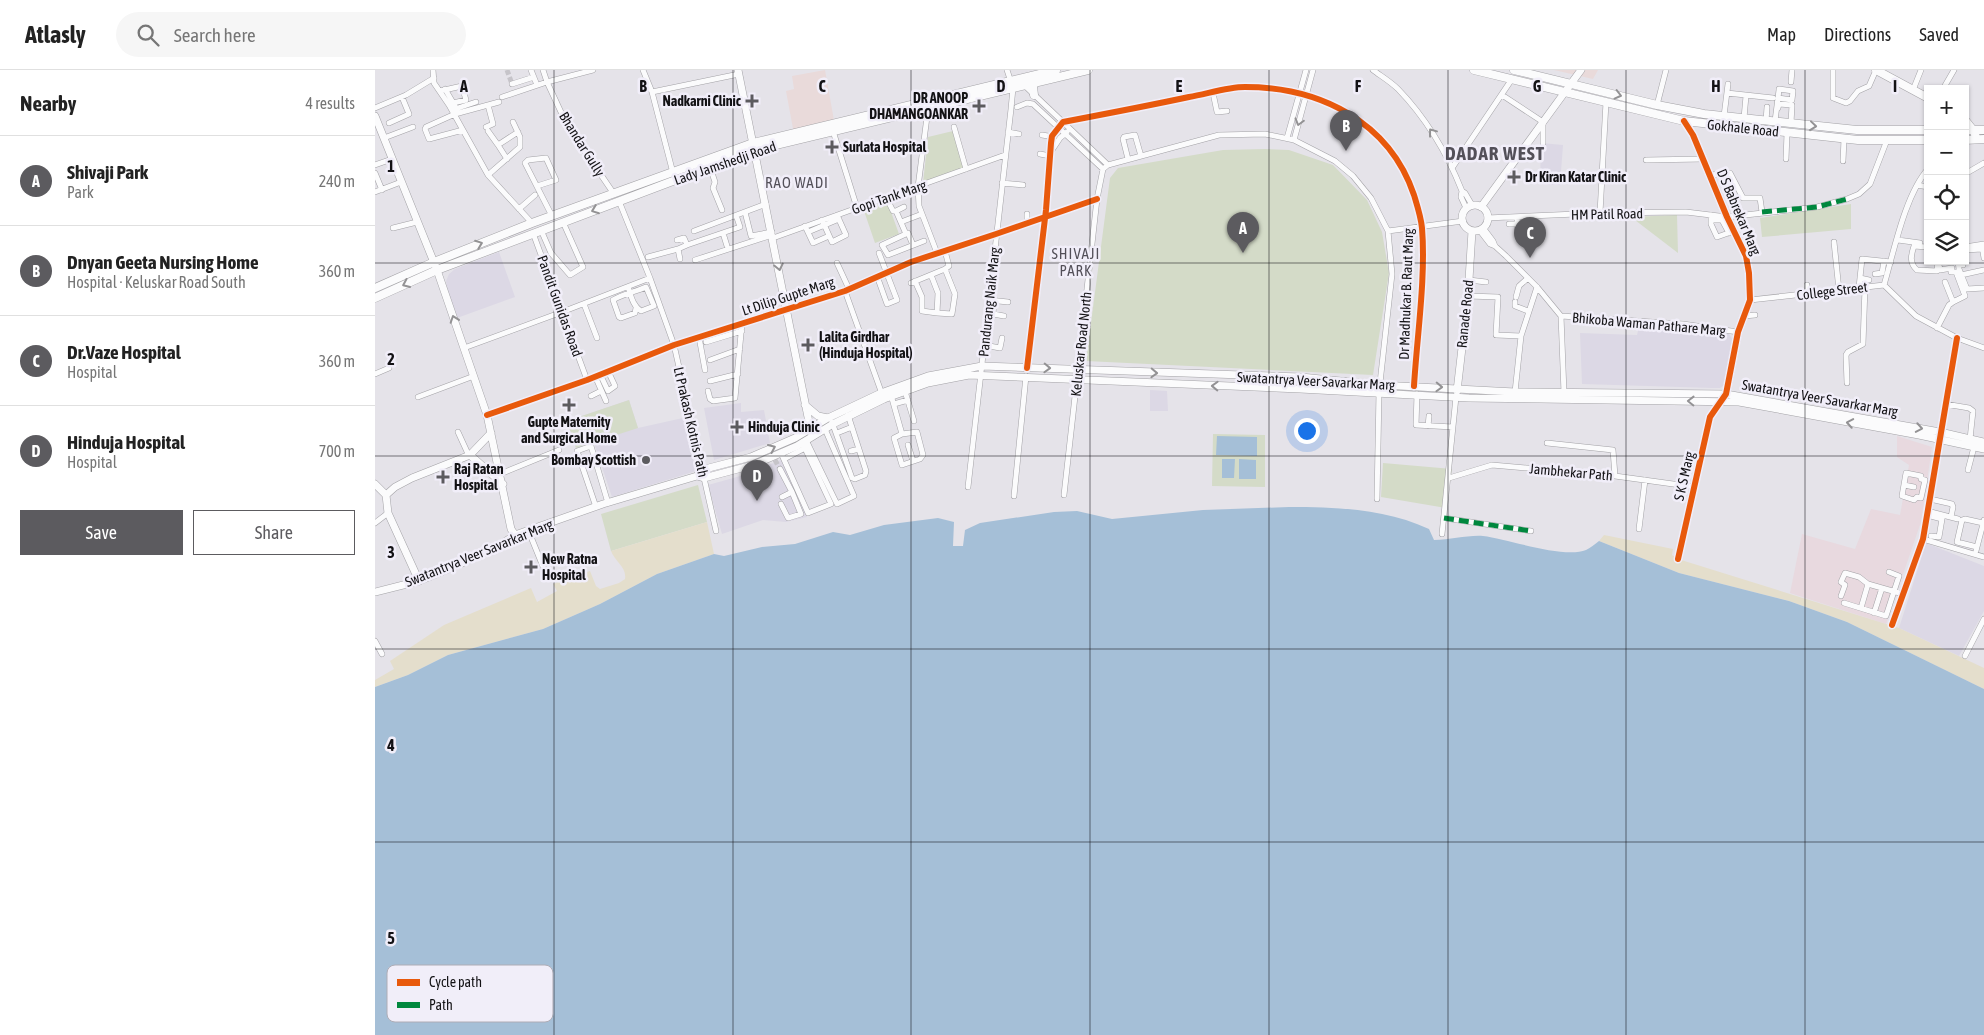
<!DOCTYPE html>
<html lang="en">
<head>
<meta charset="utf-8">
<style>
	:root { --surface:#fff; --page:#f6f6f6; --text:#222; --muted:#767676; --line:#e0e0e0; --accent:#5c5b5f }
	body { margin:0; font-family:"Asap Condensed",sans-serif; background:var(--page); color:var(--text) }
	.controls { position:absolute; right:15px; top:15px; display:grid; overflow:hidden; border-radius:0px; box-shadow:0 1px 4px #0004 }
	.controls button { width:45px; height:45px; display:grid; place-items:center; padding:0; border:0; border-bottom:1px solid var(--line); background:var(--surface); color:var(--text); font:25px sans-serif }
	.you { position:absolute; left:931px; top:360px; width:18px; height:18px; margin:-12px; border:4px solid #fff; border-radius:50%; background:#1a73e8; box-shadow:0 0 0 8px #1a73e833 }
	.badge { display:grid; place-items:center; width:32px; height:32px; border-radius:50%; background:var(--accent); color:#fff; font-size:16px; font-weight:700 }
	.pin { position:absolute; translate:-50% -41px; filter:drop-shadow(0 1px 2px #0008) }
	.pin::after { content:''; position:absolute; top:26px; width:18px; height:15px; background:inherit; clip-path:polygon(0 0,100% 0,50% 100%) }
	.list { margin:0; padding:0; list-style:none }
	h2 { display:flex; justify-content:space-between; align-items:center; height:65px; margin:0; padding:0 20px; font-size:21px }
	h2 small { font-size:16px; font-weight:400; color:var(--muted) }
	.list li { display:grid; grid-template-columns:32px 1fr auto; gap:15px; align-items:center; box-sizing:border-box; height:90px; padding:0 20px; border-top:1px solid var(--line) }
	.list b { display:block; font-size:19px; white-space:nowrap }
	.list p { margin:0; font-size:16px; white-space:nowrap; color:var(--muted) }
	.list em { font-size:16px; font-style:normal; color:var(--muted) }
	.actions { display:flex; gap:10px; padding:15px 20px }
	.actions a { flex:1; padding:11px 0; border:1px solid var(--accent); border-radius:0px; text-align:center; font-size:18px; color:var(--accent) }
	.actions .main { background:var(--accent); color:#fff }
	.icon { flex:none; width:28px; height:28px; fill:none; stroke:currentColor; stroke-width:2; stroke-linecap:round; stroke-linejoin:round }
	.map { position:relative; flex:none; width:1609px; height:965px; overflow:hidden }
	header { display:flex; align-items:center; gap:30px; box-sizing:border-box; height:70px; padding:0 25px; background:var(--surface); border-bottom:1px solid var(--line) }
	header strong { font-size:24px }
	nav { display:flex; gap:28px; margin-inline-start:auto; font-size:18px }
	.search { width:350px; height:45px; background:var(--page); display:flex; align-items:center; gap:12px; box-sizing:border-box; padding:0 18px; border-radius:28px; color:var(--muted); font-size:19px }
	main { display:flex }
	aside { flex:1; background:var(--surface) }
	.map>svg:first-child { display:block }
</style>
</head>
<body>
<header>
<strong>Atlasly</strong>
<div class="search"><svg class="icon" aria-label="search" viewBox="0 0 24 24"><circle cx="10" cy="10" r="6"/><path d="M15 15l6 6"/></svg>Search here</div>
<nav><a>Map</a><a>Directions</a><a>Saved</a></nav>
</header>
<main>
<aside>
<h2>Nearby<small>4 results</small></h2>
<ul class="list">
<li><span class="badge">A</span><div><b>Shivaji Park</b><p>Park</p></div><em>240 m</em></li>
<li><span class="badge">B</span><div><b>Dnyan Geeta Nursing Home</b><p>Hospital · Keluskar Road South</p></div><em>360 m</em></li>
<li><span class="badge">C</span><div><b>Dr.Vaze Hospital</b><p>Hospital</p></div><em>360 m</em></li>
<li><span class="badge">D</span><div><b>Hinduja Hospital</b><p>Hospital</p></div><em>700 m</em></li>
</ul>
<div class="actions"><a class="main">Save</a><a>Share</a></div>
</aside>
<div class="map">
<svg width="1609" height="965" viewBox="0 0 1609 965">
	<rect width="100%" height="100%" fill="#e5e3e9"/>
	<path fill="#e9dada" d="M450 0 460 56 419 64 411 21 419 19 417 6Z
		M1179 0H1223L1218 9Z"/>
	<path fill="#e8d9df" d="M1522 366 1557 377 1546 452 1511 554 1415 523 1427 464 1480 479 1496 439 1525 445 1534 395 1522 387Z"/>
	<path fill="#dcd8e5" d="M1166 73 1188 75 1185 115 1165 114Z
		M124 182 140 227 82 248 72 219 71 211 74 204 80 199Z
		M1264 257 1309 259 1354 264 1359 272 1351 314 1345 318H1338L1207 314 1205 263 1262 265Z
		M775 320 792 321 793 341H775Z
		M254 330 263 358 308 348 321 401 237 427 219 373 201 378 192 351Z
		M366 333V342L389 340 395 373 339 390 329 338Z
		M408 389 432 447 411 452 388 450 347 464 333 415 369 405Z
		M1551 473 1609 496V541L1584 586 1524 558Z"/>
	<path fill="#d4dbc8" d="M578 61 589 97 548 113 553 67Z
		M890 79 914 80 958 95 992 130 1007 162 1014 203 998 305 711 291 735 108 743 98 848 80Z
		M511 128 524 164 500 173 488 138Z
		M1476 134V159L1387 167 1385 148Z
		M1302 145 1303 183 1256 147Z
		M254 330 263 358 201 378 192 351Z
		M838 364 890 365V417L837 416Z
		M1008 393 1077 399 1071 438 1006 427Z
		M323 415 332 452 236 481 226 444Z"/>
	<path fill="#e4decc" d="M332 452 339 484 282 504 225 534 168 559 73 585 33 605 0 617V610L19 599 15 591 69 555 156 518 162 532 182 521 178 514 215 501 221 516 225 519 244 513 250 509C252 497 240 492 236 481Z
		M1229 465 1298 479 1297 485 1303 489 1524 558 1609 598V619L1472 552 1414 531 1304 503 1224 471Z"/>
	<path fill="#a5bfd7" d="M842 366 882 367V386L841 385Z
		M847 389H860L859 408H847Z
		M864 389 881 390V409H864Z
		M914 437C962 437 1011 439 1054 459L1059 470C1076 470 1092 465 1108 466 1133 469 1189 489 1211 480 1215 478 1220 474 1224 471L1304 503 1414 531 1472 552 1609 619V965H0V617L33 605 73 585 168 559 225 534 282 504 339 484 349 486 387 477 420 474 458 462 475 465 509 455 563 448 579 452 578 476H588L590 460 605 453 679 442 702 441 737 449 828 440Z"/>
	<g fill="none" stroke-linecap="round" stroke-linejoin="round">
		<path stroke="#c6c4c9" stroke-width="5" stroke-dasharray="5 2.5" stroke-linecap="butt" d="M132 0 137 14
			M400 390 405 399"/>
		<defs>
			<path id="street" d="M58 0 59 13 74 35 113 105 157 153
				M156 0 162 15
				M218 0 172 12 192 55 239 124
				M268 0 277 22 298 103
				M998 0C1006 6 1016 12 1023 19 1052 49 1072 83 1087 121L1090 123 1097 135
				M1458 0V28L1471 33 1475 31 1483 21 1494 16 1501 0
				M1416 12 1417 0
				M137 14 159 7
				M648 14 733 95
				M70 19 80 36
				M1568 19 1579 0
				M1538 20 1546 0
				M65 21 87 16 91 30 78 33
				M277 22 364 4
				M838 23 842 42 852 41
				M1352 23 1398 28
				M1127 25 1168 52V73
				M127 27 172 12 168 0
				M1282 35 1291 0
				M642 37 652 33 658 34 728 99
				M0 38 31 25 59 8
				M1403 38 1404 34 1417 35 1416 53
				M553 39 543 117 544 136 562 183
				M77 40 101 32
				M1349 46 1353 14
				M1369 48 1371 26
				M1391 51 1392 37
				M1400 51 1404 20V19L1418 21 1417 30 1403 28
				M14 53 34 44 27 27
				M111 57 118 54 113 35
				M579 57 591 99
				M88 60 54 69 50 59 51 57 80 44 124 32
				M113 61 123 75
				M458 61 482 138
				M633 62 644 64
				M667 65 679 67
				M9 68 38 57
				M912 68 931 0
				M919 70 938 0
				M677 80 685 68 692 62
				M665 84 675 86
				M132 89 123 75 143 62
				M753 89 748 69 749 67 760 65 766 86
				M1411 89 1412 63
				M1271 90 1328 89
				M1468 91 1469 69
				M0 95 17 89
				M733 95 844 65 890 64 919 70 960 91 978 106 996 128 1013 161 1017 204 1004 322 1002 429
				M335 97 340 112 338 118 347 140
				M1077 98 1137 9
				M0 103 7 120
				M1590 104 1609 93
				M113 105 145 77V67L138 52
				M1335 105 1355 103 1368 128H1385L1387 142
				M627 113 648 115
				M1542 115 1553 117
				M162 116 181 110 171 88 153 90 150 93 151 95 177 146
				M1087 121 1086 127 1091 138
				M0 122 26 112
				M244 131 275 208 299 275 341 461
				M515 135 518 141H521
				M529 137 521 141 531 164
				M144 139 160 125
				M370 142 376 166 397 162
				M1225 143 1231 32
				M652 144V153
				M1336 145V154L1342 167 1359 161
				M1142 147 1143 166
				M1112 148 1225 143 1311 142 1352 147 1442 137 1472 129 1484 124 1495 114 1512 70
				M447 150 457 172 471 165 462 145
				M1336 150H1347L1354 163
				M526 152 547 144
				M1134 154H1140
				M430 156 438 173 454 166
				M18 158 42 152
				M1109 159 1118 171 1120 176
				M166 160 176 183 195 205 208 197 188 152
				M319 161 391 134
				M1013 161 1088 151
				M1105 161 1115 174 1120 176 1131 186 1162 217 1186 246 1189 323
				M433 162 464 149
				M158 163 212 310
				M348 163 352 176
				M398 168 630 85
				M302 170 309 168 312 175 365 157 361 145
				M1523 170 1545 173
				M1459 172 1464 220
				M538 175 533 163 507 175 513 185 549 171
				M1552 175 1553 187
				M1607 176 1609 188
				M1552 177 1539 176C1536 185 1534 193 1542 200L1562 201 1563 191
				M1590 177 1609 174
				M1590 180 1607 179
				M273 187 303 179
				M305 189 303 179 312 175
				M320 190 397 165
				M1583 191 1584 199 1592 219 1609 218
				M462 193 474 219
				M1564 195 1565 200 1577 198
				M1588 195V191
				M1576 202H1581L1590 226 1578 232
				M1500 204 1507 203 1509 191
				M556 205 563 223 562 243 577 244 580 224 570 199
				M1586 205 1609 200
				M502 206 512 234 522 230 504 183
				M1485 208 1494 210
				M1094 210 1111 212
				M540 211 547 227V241L562 243
				M536 213 570 199 574 196 570 181
				M1432 215 1433 224
				M1509 215C1519 181 1530 125 1553 99
				M253 217C256 226 258 236 266 241L279 236 271 217C260 222 248 224 238 230L244 247 246 248 260 243 261 238
				M1484 217 1487 189 1516 192
				M470 221 507 324
				M1093 226 1123 227 1121 265 1146 266
				M1141 227 1144 216 1153 208
				M614 230 633 232
				M1375 230 1509 215 1541 246 1582 268 1609 278
				M1140 232V236L1153 241
				M209 234 222 268
				M613 243 629 246
				M618 244 619 230
				M1186 246 1308 254 1363 262
				M1369 246 1380 245
				M1562 258 1574 235 1578 232 1570 212
				M324 267 330 300
				M331 272 367 261
				M609 275 625 278 627 268
				M89 278 187 242 275 208
				M335 290 365 279
				M652 298 671 140 676 73 677 66 688 52C730 44 772 36 814 27 832 24 852 17 870 17 944 17 1014 51 1039 125 1042 135 1046 147 1047 158 1051 207 1042 266 1039 316
				M0 304 14 298
				M225 304 233 321 240 316 233 301
				M220 306 231 331
				M335 311 363 304
				M1472 313 1471 285 1473 282 1488 274 1490 217
				M529 318 539 351
				M333 321 335 329 338 331 360 328 367 253
				M1140 322 1146 266 1162 217
				M1042 324 1041 355 1078 357
				M516 325 527 364 519 368 527 395 545 389 548 385 542 362 527 364
				M216 326 226 321
				M43 327 99 306
				M519 334 533 330
				M1570 334 1594 338 1598 341 1595 369
				M112 345 212 310 299 275 470 221 536 192 621 164 722 129
				M457 352 477 408 480 409 490 405 491 401 473 345
				M1053 356 1054 346
				M83 362 94 386
				M462 363 477 357
				M431 370 462 434 479 426 450 359
				M1172 373 1238 380 1240 406
				M533 375 538 391
				M476 381 484 379
				M406 383 433 443 456 434 427 372
				M409 389 430 378
				M405 399 417 422 426 444 413 448 406 434
				M1593 400 1599 377
				M1531 403 1546 406V409L1550 410 1546 428 1542 427 1539 430 1527 426Z
				M125 404 184 380
				M1074 408 1117 395 1240 406 1320 417
				M1529 415 1539 417
				M593 417 636 39 638 18 632 0
				M689 425 722 129 728 99 733 95
				M639 426 651 306
				M407 427 417 422
				M1555 429 1577 434 1578 437 1576 447
				M221 437 202 381 216 376 233 433
				M1552 441 1583 449
				M1552 445 1567 449 1564 467 1556 466
				M1069 448 1156 461
				M0 453 13 443
				M1264 459 1270 410
				M154 462 169 499
				M1067 464 1081 327
				M1548 469 1609 487
				M1602 477 1582 472 1587 450 1590 449 1608 453
				M1601 481 1609 450
				M1303 489 1335 347 1346 332
				M1466 526 1470 515 1466 512 1470 503 1484 507 1493 514 1528 524
				M1469 533 1511 546 1524 506 1514 502
				M1486 538 1493 514
				M1499 543 1507 518
				M1517 555 1548 469 1582 268
				M0 571 7 584
				M1590 586 1609 549"/>
			<path id="secondary" d="M363 0 436 362
				M0 46 62 200 112 345 136 459 140 465
				M1309 51 1318 65 1352 147 1371 186 1374 203 1375 230 1363 262 1351 324 1349 327
				M1087 148a13 13 0 1 1 26 0a13 13 0 1 1-26 0Z
				M1106 137 1206 0
				M1082 321 1093 226 1097 161
				M430 335 443 346 453 348
				M95 385 128 414
				M322 406 326 400 376 387 420 368 453 348 506 323 553 306 607 296 926 307 1005 315 1140 322 1351 324 1565 362 1609 372
				M0 414 11 425
				M44 511 13 443 11 425 20 417 37 408 95 385 116 363
				M0 522 44 511 78 497 122 477 140 465 228 434 322 406 329 408 378 395 422 376 458 354 509 329 553 313 594 305 925 319 1094 328 1364 332 1544 365 1609 379"/>
			<path id="primary" d="M1099 0 1309 51 1483 70H1553
				M1139 0 1282 35 1329 44 1482 60H1553
				M1501 0 1553 28
				M659 25 658 17 660 12
				M1590 50 1598 60 1602 69
				M1590 60H1609
				M1590 70 1609 69
				M0 218 59 192 157 153 378 73 681 0
				M0 228 62 200 380 80 713 0"/>
		</defs>
		<use href="#street" stroke="#a3a2a6" stroke-width="6"/>
		<use href="#secondary" stroke="#a3a2a6" stroke-width="8"/>
		<use href="#primary" stroke="#a3a2a6" stroke-width="9"/>
		<use href="#street" stroke="#fbfbfc" stroke-width="5"/>
		<use href="#secondary" stroke="#fbfbfc" stroke-width="7"/>
		<use href="#primary" stroke="#fbfbfc" stroke-width="8"/>
		<path stroke="#00873e" stroke-width="5" stroke-dasharray="10 5" stroke-linecap="butt" d="M1387 142 1442 137 1472 129
			M1069 448 1156 461"/>
		<defs>
			<path id="cycleway" d="M652 298 671 140 676 73 677 66 688 52C730 44 772 36 814 27 832 24 852 17 870 17 944 17 1014 51 1039 125 1042 135 1046 147 1047 158 1051 207 1042 266 1039 316
				M112 345 212 310 299 275 470 221 536 192 621 164 722 129
				M1303 489 1335 347 1351 324 1363 262 1375 230 1374 203 1371 186 1352 147 1318 65 1309 51
				M1517 555 1548 469 1582 268"/>
		</defs>
		<use href="#cycleway" stroke="#f1eef9" stroke-width="9"/>
		<use href="#cycleway" stroke="#e8590c" stroke-width="6"/>
	</g>
	<defs><path id="oneway-chevron" d="M-2-3.5L2.5 0L-2 3.5" fill="none" stroke-width="1.6" stroke-linecap="round" stroke-linejoin="round" transform="scale(1.25)"/></defs>
	<g stroke="#939294">
		<use href="#oneway-chevron" transform="translate(1243 25) rotate(14)"/>
		<use href="#oneway-chevron" transform="translate(924 52) rotate(106)"/>
		<use href="#oneway-chevron" transform="translate(1438 56) rotate(6)"/>
		<use href="#oneway-chevron" transform="translate(1057 62) rotate(-127)"/>
		<use href="#oneway-chevron" transform="translate(220 140) rotate(159)"/>
		<use href="#oneway-chevron" transform="translate(104 174) rotate(-21)"/>
		<use href="#oneway-chevron" transform="translate(404 197) rotate(78)"/>
		<use href="#oneway-chevron" transform="translate(31 214) rotate(156)"/>
		<use href="#oneway-chevron" transform="translate(79 249) rotate(-109)"/>
		<use href="#oneway-chevron" transform="translate(672 298) rotate(2)"/>
		<use href="#oneway-chevron" transform="translate(779 303) rotate(2)"/>
		<use href="#oneway-chevron" transform="translate(840 316) rotate(-178)"/>
		<use href="#oneway-chevron" transform="translate(1064 317) rotate(2)"/>
		<use href="#oneway-chevron" transform="translate(1316 331) rotate(-179)"/>
		<use href="#oneway-chevron" transform="translate(1475 353) rotate(-170)"/>
		<use href="#oneway-chevron" transform="translate(1544 358) rotate(10)"/>
		<use href="#oneway-chevron" transform="translate(397 378) rotate(-24)"/>
	</g>
	<path fill="none" stroke="#131215" stroke-width="1" stroke-opacity="0.55" d="M179 0V965M358 0V965M536 0V965M715 0V965M894 0V965M1073 0V965M1251 0V965M1430 0V965M0 193H1609M0 386H1609M0 579H1609M0 772H1609"/>
	<g fill="#5c5b5f" stroke="#f1eef9" stroke-width="2">
		<path d="M374.5 23.5h5v5h5v5h-5v5h-5v-5h-5v-5h5z"/>
		<path d="M601.5 28.5h5v5h5v5h-5v5h-5v-5h-5v-5h5z"/>
		<path d="M454.5 69.5h5v5h5v5h-5v5h-5v-5h-5v-5h5z"/>
		<path d="M1136.5 99.5h5v5h5v5h-5v5h-5v-5h-5v-5h5z"/>
		<path d="M430.5 267.5h5v5h5v5h-5v5h-5v-5h-5v-5h5z"/>
		<path d="M191.5 327.5h5v5h5v5h-5v5h-5v-5h-5v-5h5z"/>
		<path d="M359.5 349.5h5v5h5v5h-5v5h-5v-5h-5v-5h5z"/>
		<circle cx="271" cy="390" r="5"/>
		<path d="M65.5 399.5h5v5h5v5h-5v5h-5v-5h-5v-5h5z"/>
		<path d="M153.5 489.5h5v5h5v5h-5v5h-5v-5h-5v-5h5z"/>
	</g>
	<g text-anchor="middle" dominant-baseline="central" stroke-width="5" stroke-linejoin="round" paint-order="stroke">
		<g font-size="14" font-weight="bold" fill="#131215" stroke="#f1eef9" text-anchor="start">
			<text x="593" y="28" text-anchor="end">DR ANOOP<tspan x="593" dy="16">DHAMANGOANKAR</tspan></text>
			<text x="366" y="31" text-anchor="end">Nadkarni Clinic</text>
			<text x="468" y="77">Surlata Hospital</text>
			<text x="1150" y="107">Dr Kiran Katar Clinic</text>
			<text x="444" y="267">Lalita Girdhar<tspan x="444" dy="16">(Hinduja Hospital)</tspan></text>
			<text x="194" y="352" text-anchor="middle">Gupte Maternity<tspan x="194" dy="16">and Surgical Home</tspan></text>
			<text x="373" y="357">Hinduja Clinic</text>
			<text x="261" y="390" text-anchor="end">Bombay Scottish</text>
			<text x="79" y="399">Raj Ratan<tspan x="79" dy="16">Hospital</tspan></text>
			<text x="167" y="489">New Ratna<tspan x="167" dy="16">Hospital</tspan></text>
		</g>
		<g font-size="14" fill="#131215" stroke="#f1eef9">
			<text transform="translate(1368 58) rotate(6)">Gokhale Road</text>
			<text transform="translate(207 74) rotate(58)">Bhandar Gully</text>
			<text transform="translate(350 93) rotate(-19)">Lady Jamshedji Road</text>
			<text transform="translate(514 127) rotate(-19)">Gopi Tank Marg</text>
			<text transform="translate(1364 142) rotate(67)">D S Babrekar Marg</text>
			<text transform="translate(1232 144) rotate(-1)">HM Patil Road</text>
			<text transform="translate(1457 221) rotate(-7)">College Street</text>
			<text transform="translate(1031 224) rotate(-88)">Dr Madhukar B. Raut Marg</text>
			<text transform="translate(413 226) rotate(-18)">Lt Dilip Gupte Marg</text>
			<text transform="translate(614 232) rotate(-84)">Pandurang Naik Marg</text>
			<text transform="translate(185 236) rotate(70)">Pandit Gunidas Road</text>
			<text transform="translate(1090 244) rotate(-84)">Ranade Road</text>
			<text transform="translate(1274 254) rotate(5)">Bhikoba Waman Pathare Marg</text>
			<text transform="translate(706 274) rotate(-84)">Keluskar Road North</text>
			<text transform="translate(941 311) rotate(3)">Swatantrya Veer Savarkar Marg</text>
			<text transform="translate(1445 328) rotate(10)">Swatantrya Veer Savarkar Marg</text>
			<text transform="translate(316 352) rotate(77)">Lt Prakash Kotnis Path</text>
			<text transform="translate(1196 402) rotate(5)">Jambhekar Path</text>
			<text transform="translate(1309 406) rotate(-77)">S K S Marg</text>
			<text transform="translate(104 483) rotate(-22)">Swatantrya Veer Savarkar Marg</text>
		</g>
		<g font-size="15" letter-spacing="1" fill="#535059" stroke="#f1eef9">
			<text x="422" y="112">RAO WADI</text>
			<text x="701" y="183">SHIVAJI<tspan x="701" dy="17">PARK</tspan></text>
		</g>
		<g font-size="19" font-weight="bold" letter-spacing="1" fill="#535059" stroke="#f1eef9">
			<text x="1120" y="83">DADAR WEST</text>
		</g>
	</g>
	<rect x="12" y="895" width="166" height="57" rx="8" fill="#f1eef9" stroke="#aeacb5" stroke-width="1"/>
	<rect x="22" y="909" width="23" height="7" fill="#e8590c"/>
	<rect x="22" y="932" width="23" height="6" fill="#00873e"/>
	<g font-size="14" fill="#131215">
		<text x="54" y="917">Cycle path</text>
		<text x="54" y="940">Path</text>
	</g>
	<g font-size="16" text-anchor="middle" font-weight="bold" fill="#131215" stroke="#f1eef9" stroke-width="5" stroke-linejoin="round" paint-order="stroke">
		<text x="89" y="22">A</text>
		<text x="268" y="22">B</text>
		<text x="447" y="22">C</text>
		<text x="626" y="22">D</text>
		<text x="804" y="22">E</text>
		<text x="983" y="22">F</text>
		<text x="1162" y="22">G</text>
		<text x="1341" y="22">H</text>
		<text x="1520" y="22">I</text>
		<text x="16" y="102">1</text>
		<text x="16" y="295">2</text>
		<text x="16" y="488">3</text>
		<text x="16" y="681">4</text>
		<text x="16" y="874">5</text>
	</g>
</svg>
<div class="controls">
<button>+</button>
<button>−</button>
<button><svg class="icon" aria-label="locate" viewBox="0 0 24 24"><circle cx="12" cy="12" r="6"/><path d="M12 2v4M12 18v4M2 12h4M18 12h4"/></svg></button>
<button><svg class="icon" aria-label="layers" viewBox="0 0 24 24"><path d="M12 4l9 5-9 5-9-5zM3 14l9 5 9-5"/></svg></button>
</div>
<div class="you"></div>
<div class="pin badge" style="left:868px;top:183px">A</div>
<div class="pin badge" style="left:971px;top:81px">B</div>
<div class="pin badge" style="left:1155px;top:188px">C</div>
<div class="pin badge" style="left:382px;top:431px">D</div>
</div>
</main>
</body>
</html>
